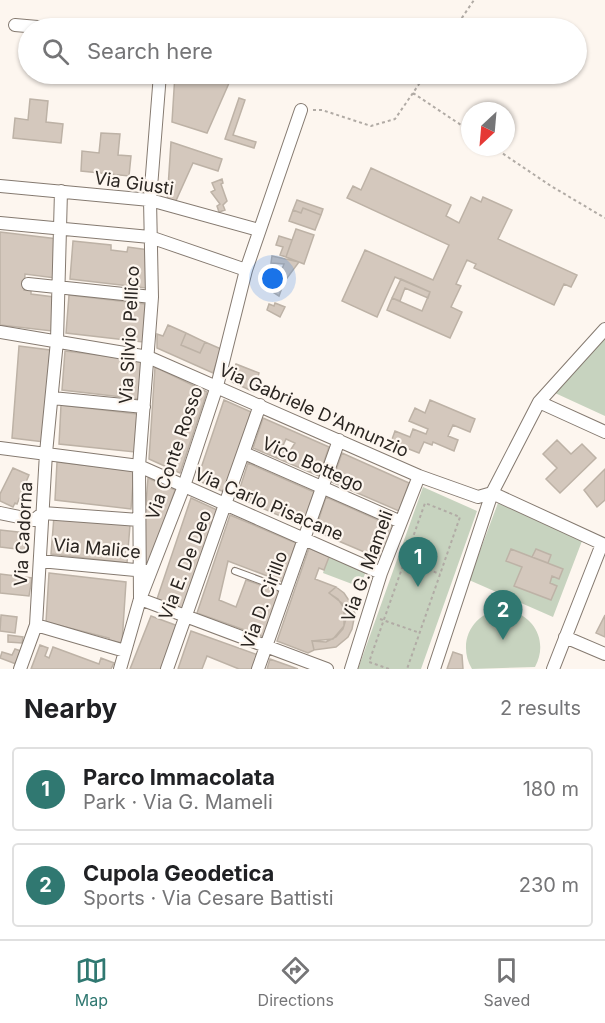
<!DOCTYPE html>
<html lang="en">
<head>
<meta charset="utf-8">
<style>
	:root { --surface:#fff; --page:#f2f2f2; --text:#202124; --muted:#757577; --line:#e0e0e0; --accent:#307871 }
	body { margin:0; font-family:Inter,sans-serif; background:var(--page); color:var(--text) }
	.compass { position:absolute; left:461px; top:102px; width:54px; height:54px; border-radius:50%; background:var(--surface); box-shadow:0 2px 4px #0004; rotate:206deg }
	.you { position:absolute; left:273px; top:279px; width:21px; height:21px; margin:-15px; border:4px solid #fff; border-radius:50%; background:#1a73e8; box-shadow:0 0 0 9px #1a73e833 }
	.badge { display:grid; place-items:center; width:39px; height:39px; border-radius:50%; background:var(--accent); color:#fff; font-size:20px; font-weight:700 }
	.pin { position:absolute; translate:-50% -50px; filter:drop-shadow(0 2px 3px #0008) }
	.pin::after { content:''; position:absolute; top:32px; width:21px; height:18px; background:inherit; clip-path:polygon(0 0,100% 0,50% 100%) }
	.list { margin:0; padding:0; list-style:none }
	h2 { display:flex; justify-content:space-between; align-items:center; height:78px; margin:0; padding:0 24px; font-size:26px }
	h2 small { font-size:20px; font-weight:400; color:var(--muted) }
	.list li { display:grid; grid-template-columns:39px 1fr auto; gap:18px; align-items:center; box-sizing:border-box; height:84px; margin:0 12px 12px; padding:0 12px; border:2px solid var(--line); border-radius:6px }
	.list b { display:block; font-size:22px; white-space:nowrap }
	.list p { margin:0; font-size:20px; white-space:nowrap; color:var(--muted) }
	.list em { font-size:20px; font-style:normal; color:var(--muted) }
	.icon { flex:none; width:33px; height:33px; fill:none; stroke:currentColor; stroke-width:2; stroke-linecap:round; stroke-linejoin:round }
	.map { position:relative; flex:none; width:605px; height:669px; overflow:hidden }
	.search { position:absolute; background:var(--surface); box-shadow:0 2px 4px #0004; left:18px; right:18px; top:18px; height:66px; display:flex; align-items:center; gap:15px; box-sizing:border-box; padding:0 21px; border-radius:33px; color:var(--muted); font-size:22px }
	.sheet { height:270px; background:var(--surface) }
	nav { display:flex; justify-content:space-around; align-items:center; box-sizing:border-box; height:84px; border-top:2px solid var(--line); background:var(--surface); font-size:16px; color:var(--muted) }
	nav a { display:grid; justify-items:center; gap:3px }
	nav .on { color:var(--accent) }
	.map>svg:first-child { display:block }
</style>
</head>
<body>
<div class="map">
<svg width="605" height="669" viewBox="0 0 605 669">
	<rect width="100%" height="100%" fill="#fdf6ef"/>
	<path fill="#c7d3bf" d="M605 338V416L555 393Z
		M423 487 477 511 421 669H358Z
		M498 503 582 541 553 617 469 580Z
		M328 557 366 571 360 587 323 573Z
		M509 610C536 617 548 643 535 667L472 669C455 640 476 607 509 610Z"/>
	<path fill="#d4c8bd" stroke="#bdb2a6" stroke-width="1.5" fill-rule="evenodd" d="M175 74H233L207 133 172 122Z
		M239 98 245 100 233 135 256 142 254 148 225 139Z
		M30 99 48 101 46 122 63 124 61 143 13 138 15 118 28 120Z
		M101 133 120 134 118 155 131 156 129 176 81 171 82 151 99 153Z
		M171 142 222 159 218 171 193 163 174 205 167 203Z
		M371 168 451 205 446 216 459 223 471 197 481 202 483 197 512 210 498 239 577 275 571 287 564 284 554 305 474 268 476 264 467 260 456 284 461 286 451 307 462 312 450 338 387 310 392 298 422 311 430 292 395 277 377 317 342 301 365 250 433 280 449 245 347 198 353 186 361 190Z
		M222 179 223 183 221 184 227 201 223 205 225 210 219 212 217 206 220 204 211 192 215 190 212 183Z
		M297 200 323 209 321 215 303 208 301 213 293 210Z
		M303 208 321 215 315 230 289 221 293 210 301 213Z
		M296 229 314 235 304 264 286 257Z
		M0 232 58 239 55 278 25 274 24 290H31V294L54 297 52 331 0 325Z
		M279 236 292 240 286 257 280 255 283 247 276 245Z
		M73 241 111 245V250L127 252 128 247 149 250 146 288 70 279Z
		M272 256 299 262 284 282 279 296 265 287 269 276 278 279 284 264 271 263Z
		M401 279 430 292 428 298 405 288 400 301 392 298Z
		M69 295 145 304 143 342 66 333Z
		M275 303 285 307 280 317 267 310 269 304 274 306Z
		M168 325 186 333 181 345 200 353 205 342 221 349 213 373 157 348V334L163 336Z
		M186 333 205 342 200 353 181 345Z
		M19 346 50 350 44 442 12 438Z
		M65 351 141 360 139 399 62 390Z
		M236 364 259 373 254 392 230 381Z
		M155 367 207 392 180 473 149 459Z
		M224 400 251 412 224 492 197 480Z
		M430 400 475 419 470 432 453 425 448 436 458 440 454 451 433 442 432 445 424 442 419 453 391 442 395 431 410 437 413 429 426 434 428 429 409 421 415 408 425 413Z
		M61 405 137 414 135 452 59 444Z
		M263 418 329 447 319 476 253 448ZM286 439 295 443 288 454 281 450Z
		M557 440 571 454 582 444 596 458 560 493 546 479 557 468 543 454Z
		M342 453 409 483 399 511 332 482Z
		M57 462 134 471 131 509 55 500Z
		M248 463 314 492 303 526 237 497Z
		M13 468 29 475 17 504 15 503 13 507 0 501V494Z
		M605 469V500L597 507 584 490Z
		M148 478 175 490 149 566 141 565Z
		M326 497 394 527 383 560 315 531Z
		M191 498 217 510 184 609 157 599Z
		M230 515 296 543 283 582 228 561 219 600 236 607 246 580 280 592 264 637 197 613Z
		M54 516 130 525 127 563 51 554Z
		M0 530 27 533 25 550 0 547Z
		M309 548 329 557 324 570 319 568 315 579 336 587 329 593 343 604 346 619 343 629 336 637 326 642 312 641 314 650 308 653 277 641Z
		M511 549 563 569 559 579 552 576 550 583 557 586 551 600 514 586 522 567 506 561Z
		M536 549 551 555 548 563 532 557Z
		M49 573 126 582 122 643 109 640V638L46 622Z
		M0 574 32 578 29 596 0 593Z
		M336 587 344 593 352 605 355 614 352 629 348 637 336 647 314 650 312 641 333 639 344 626V608L338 599 329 593Z
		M1 615 17 617 15 633 0 631Z
		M605 615V637L596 633Z
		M151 616 178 626 164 669H130Z
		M191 631 258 655 253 669H239L207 656 202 669H178Z
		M8 635 23 637 22 643 8 642Z
		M40 645 48 648 45 656 49 658 53 647 99 664 101 658 114 663 111 669H31Z
		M15 649 21 651 16 664 0 658 2 652 12 655Z
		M453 652 462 655 463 669H447Z
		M270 659 298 669H267Z"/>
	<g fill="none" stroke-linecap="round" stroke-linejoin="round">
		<defs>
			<path id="lane" d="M235 571 286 590"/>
			<path id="street" d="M15 25 49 28
				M160 74 150 200 152 297 139 466 140 599 327 669
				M0 186 150 200 259 230
				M0 223 150 237 246 270
				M28 284 152 297
				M0 332 148 357 419 476 478 497 492 493 605 545
				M52 398 144 407
				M539 402 605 432
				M0 448 139 466 381 573
				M244 453 401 522
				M0 513 34 520 43 513 139 520
				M40 561 146 571
				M36 625 125 651
				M565 637 605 654
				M20 669 36 625 46 453 57 341 61 191
				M120 669 140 599 184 486 217 386 246 270 301 110
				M167 669 260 405
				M258 669 339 440
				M351 669 381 573 419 476
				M434 669 492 493 539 402 605 329
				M553 669 602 544"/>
		</defs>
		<use href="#lane" stroke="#857a70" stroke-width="8"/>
		<use href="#street" stroke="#857a70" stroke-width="14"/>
		<path stroke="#b1aba5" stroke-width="2" stroke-dasharray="3 3" stroke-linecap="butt" d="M455 28 474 0
			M413 93 470 131
			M313 110H322L371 126 395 119 426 74
			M493 147 551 186 605 218
			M400 559 440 574
			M380 619 420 633
			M389 669 369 662 425 503 460 517 407 669"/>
		<use href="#lane" stroke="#fff" stroke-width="6"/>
		<use href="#street" stroke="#fff" stroke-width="12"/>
	</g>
	<g text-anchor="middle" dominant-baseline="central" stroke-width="4.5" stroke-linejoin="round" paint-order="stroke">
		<g font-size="18" fill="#2a2521" stroke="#fdf6ef">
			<text transform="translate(134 183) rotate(8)">Via Giusti</text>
			<text transform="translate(129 335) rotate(-87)">Via Silvio Pellico</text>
			<text transform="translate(314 410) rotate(24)">Via Gabriele D'Annunzio</text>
			<text transform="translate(174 453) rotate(-71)">Via Conte Rosso</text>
			<text transform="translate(313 464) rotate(24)">Vico Bottego</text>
			<text transform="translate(269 504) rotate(23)">Via Carlo Pisacane</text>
			<text transform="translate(23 534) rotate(-87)">Via Cadorna</text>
			<text transform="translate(97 548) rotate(5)">Via Malice</text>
			<text transform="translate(185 565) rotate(-69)">Via E. De Deo</text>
			<text transform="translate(367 566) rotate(-70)">Via G. Mameli</text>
			<text transform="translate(264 600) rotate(-70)">Via D. Cirillo</text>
		</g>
	</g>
</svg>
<svg class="compass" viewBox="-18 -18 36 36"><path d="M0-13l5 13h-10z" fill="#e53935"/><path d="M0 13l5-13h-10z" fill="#757577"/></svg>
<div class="you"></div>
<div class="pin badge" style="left:418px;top:587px">1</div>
<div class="pin badge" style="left:503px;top:640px">2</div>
<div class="search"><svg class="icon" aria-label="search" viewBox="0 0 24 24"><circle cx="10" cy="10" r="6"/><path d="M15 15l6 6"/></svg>Search here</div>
</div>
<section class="sheet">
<h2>Nearby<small>2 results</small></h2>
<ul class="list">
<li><span class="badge">1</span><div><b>Parco Immacolata</b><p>Park · Via G. Mameli</p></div><em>180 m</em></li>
<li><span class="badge">2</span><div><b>Cupola Geodetica</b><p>Sports · Via Cesare Battisti</p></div><em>230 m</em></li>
</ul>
</section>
<nav>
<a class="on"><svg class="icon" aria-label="map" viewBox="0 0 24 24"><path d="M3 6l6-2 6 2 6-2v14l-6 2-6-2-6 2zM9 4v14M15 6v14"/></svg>Map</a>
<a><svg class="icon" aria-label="directions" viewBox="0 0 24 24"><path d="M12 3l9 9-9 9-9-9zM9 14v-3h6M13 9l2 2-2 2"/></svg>Directions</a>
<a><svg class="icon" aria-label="saved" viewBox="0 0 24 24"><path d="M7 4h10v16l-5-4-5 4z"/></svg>Saved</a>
</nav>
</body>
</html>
